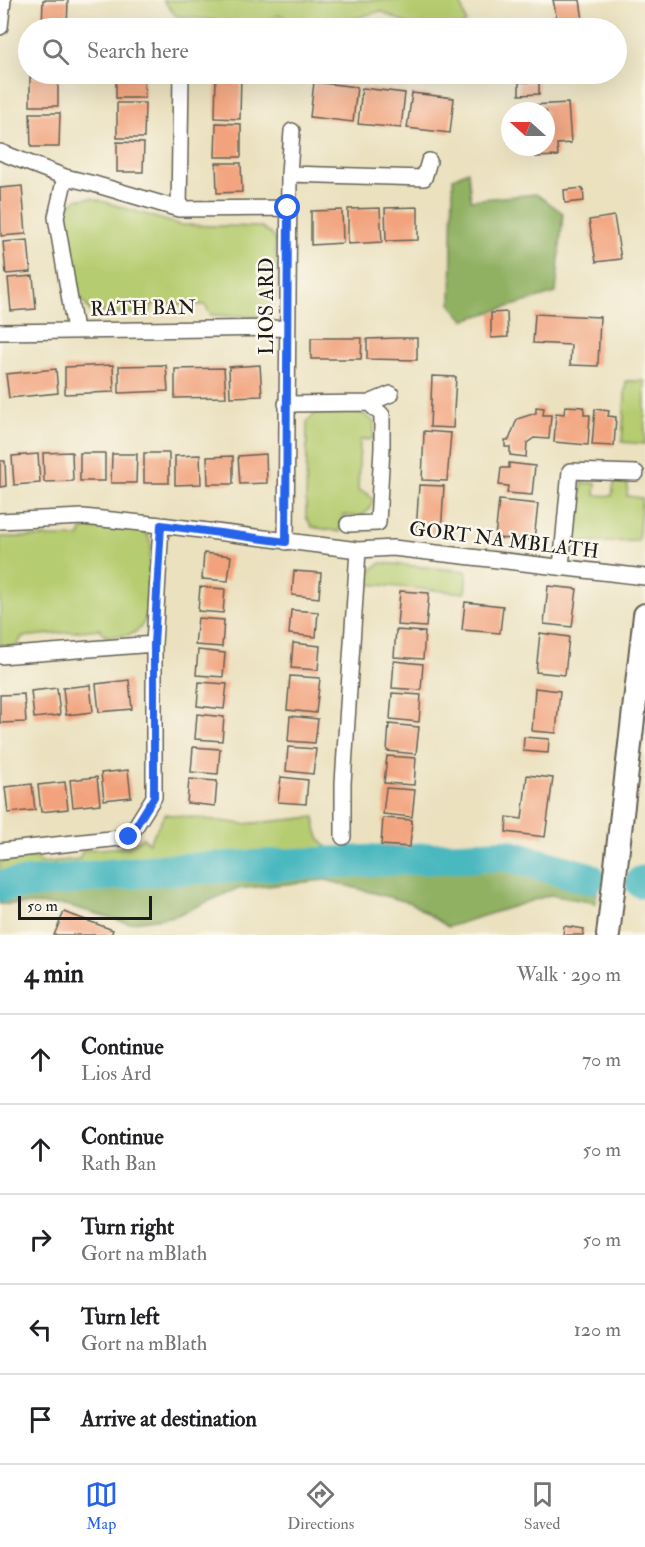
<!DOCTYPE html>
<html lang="en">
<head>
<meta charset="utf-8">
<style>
	:root { --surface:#fff; --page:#f2f2f2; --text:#202124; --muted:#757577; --line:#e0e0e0; --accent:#2563eb }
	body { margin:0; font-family:"IM FELL Double Pica",serif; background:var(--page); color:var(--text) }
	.compass { position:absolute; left:501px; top:102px; width:54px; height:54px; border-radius:50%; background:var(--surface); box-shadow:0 6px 24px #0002; rotate:291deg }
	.scale { position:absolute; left:18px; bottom:15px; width:134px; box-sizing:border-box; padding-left:6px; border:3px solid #1c1c1c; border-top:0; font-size:16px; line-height:21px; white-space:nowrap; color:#1c1c1c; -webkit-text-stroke:4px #fbf7ec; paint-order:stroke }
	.stop { position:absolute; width:18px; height:18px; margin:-14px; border:4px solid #2563eb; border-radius:50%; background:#fff }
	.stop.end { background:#2563eb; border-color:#fff; box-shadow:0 2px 6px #0008 }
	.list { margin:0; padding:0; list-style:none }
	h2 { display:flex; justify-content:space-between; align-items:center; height:78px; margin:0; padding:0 24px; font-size:26px }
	h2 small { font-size:20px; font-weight:400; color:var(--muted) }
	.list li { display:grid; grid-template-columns:39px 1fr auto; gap:18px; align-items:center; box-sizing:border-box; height:90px; padding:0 24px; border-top:2px solid var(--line) }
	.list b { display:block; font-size:22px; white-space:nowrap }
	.list p { margin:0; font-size:20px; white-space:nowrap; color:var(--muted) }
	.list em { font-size:20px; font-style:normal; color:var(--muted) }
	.icon { flex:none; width:33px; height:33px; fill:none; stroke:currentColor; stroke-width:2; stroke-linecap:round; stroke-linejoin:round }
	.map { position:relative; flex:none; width:645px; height:935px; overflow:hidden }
	.search { position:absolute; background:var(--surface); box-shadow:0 6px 24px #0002; left:18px; right:18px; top:18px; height:66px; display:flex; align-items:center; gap:15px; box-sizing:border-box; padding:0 21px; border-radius:33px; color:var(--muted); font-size:22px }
	.sheet { height:528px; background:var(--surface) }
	nav { display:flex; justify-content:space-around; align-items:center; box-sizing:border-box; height:84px; border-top:2px solid var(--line); background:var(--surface); font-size:16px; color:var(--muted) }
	nav a { display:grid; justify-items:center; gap:3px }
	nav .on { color:var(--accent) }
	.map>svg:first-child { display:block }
</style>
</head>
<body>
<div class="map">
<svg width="645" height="935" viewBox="0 0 645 935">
	<rect width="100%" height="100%" fill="#fbf7ec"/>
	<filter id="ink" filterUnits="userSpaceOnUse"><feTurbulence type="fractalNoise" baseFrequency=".0167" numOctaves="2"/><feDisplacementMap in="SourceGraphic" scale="12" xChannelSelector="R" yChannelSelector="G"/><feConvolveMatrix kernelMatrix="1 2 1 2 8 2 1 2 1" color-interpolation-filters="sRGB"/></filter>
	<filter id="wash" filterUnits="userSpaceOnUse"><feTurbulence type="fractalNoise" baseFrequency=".008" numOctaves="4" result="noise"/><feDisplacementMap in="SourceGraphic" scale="24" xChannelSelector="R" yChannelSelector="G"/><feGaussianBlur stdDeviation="1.35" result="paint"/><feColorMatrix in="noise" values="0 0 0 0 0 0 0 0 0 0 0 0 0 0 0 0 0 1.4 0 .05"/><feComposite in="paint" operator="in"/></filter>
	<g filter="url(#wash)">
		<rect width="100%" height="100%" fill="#ebe1bf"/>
		<path fill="#b6cc70" stroke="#697446" stroke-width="1.5" d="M163 0H460L466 22 460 28H415L381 11 321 28H304L280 15 255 25 176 16Z
			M92 198 180 225 262 227 275 238 277 297 263 317 211 315 205 305 153 304 149 314 91 312 78 295 67 220 68 207 77 199Z
			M626 381H645V444L622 442Z
			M359 411 374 422V439L360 440 358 490 368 494 373 500 370 509 360 517 343 515 340 532 312 527 306 517 307 422 315 413Z
			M614 482 628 483 627 496 642 498 638 541 576 543 582 483H596L595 495 612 496Z
			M84 528 137 529 148 535 151 545 146 617C138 639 125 635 105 636L100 629 22 637 17 646 0 648V537H79Z
			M382 563 465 571 467 573 465 593 368 584C369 571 371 568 382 563Z
			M165 814 244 824 315 817C316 848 330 854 359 847L363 857 0 877V861L35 856 41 863 79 859 83 850 128 847 143 838 149 843Z"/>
		<path fill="#90b062" stroke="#56663f" stroke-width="1.5" d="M468 171 471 200 536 194 563 213 556 293 464 320 451 305 453 178Z
			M506 845 596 867 597 888 596 903 550 895 448 927 411 903 326 880 236 889 175 916 128 923 66 905 0 904V882Z"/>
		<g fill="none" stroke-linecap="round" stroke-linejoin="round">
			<path stroke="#48b8bf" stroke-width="32" d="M641 882 645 881
				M0 886 158 870 506 855 589 878"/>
		</g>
		<g id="blocks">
			<path fill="#f2a37d" d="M43 0H68L67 28H42Z
				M553 0H580L583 20 558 24Z
				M116 74H144L145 98H116Z
				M216 74H241L240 119 215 118Z
				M30 77H58V106H30Z
				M314 82 357 87 353 122 310 117Z
				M519 82H539V94L519 95Z
				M362 88 405 93 401 128 358 124Z
				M412 93 454 98 450 133 407 128Z
				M117 103H145L144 138H117Z
				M568 103 571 143 557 144 558 156 535 157V147H546V111H533L532 105Z
				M30 113H60L59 147H31Z
				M216 123 241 124V157H215Z
				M117 142 144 143 143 172H117Z
				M216 163H241L242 192 217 193Z
				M22 186 26 234 1 236 0 188Z
				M583 188 584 201 565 203 564 190Z
				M418 207V240L386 241 385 208Z
				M380 208 382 242 348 244V209Z
				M342 210 343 243 311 245V211Z
				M614 216 621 259 596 262 589 220Z
				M28 240 31 272 6 274 3 242Z
				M33 276 36 309 11 311 8 278Z
				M507 312 508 337 491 338V313Z
				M535 314 600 317 598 366 570 365 571 345 533 343Z
				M311 338H362L361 359H311Z
				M399 338H417V360L367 359V339Z
				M113 365 114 392 65 394V367Z
				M166 365 168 391 119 393V366Z
				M260 365 262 396 230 397 229 367Z
				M224 368 226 397 175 398V369Z
				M56 369 58 393 9 398 6 374Z
				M432 376 456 377 453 428 430 427Z
				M565 406 584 407V415H590L588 445 554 442 556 413 564 414Z
				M536 407 544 408 543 415H551L549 439 534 438 527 443 526 457 510 455V447H505V440H509L517 419 536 413Z
				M595 409 609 411 608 416 616 417 614 446 592 445Z
				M424 431 451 433 447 481 422 480Z
				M72 452 73 481 44 482 43 453Z
				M80 453H105V481H80Z
				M144 453H169V483H144Z
				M38 454 40 483 14 485 12 456Z
				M112 454H137L136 483H111Z
				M266 454 267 483 240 484 238 456Z
				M200 455 201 484 175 485V456Z
				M233 456V484H208L207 457Z
				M0 461H5L6 486 0 487Z
				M509 463 535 466 532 495 507 493 508 486 499 485 501 468H509Z
				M419 485 444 486 441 535 416 533Z
				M499 500 538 504 534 540 495 538Z
				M204 553 231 556 228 581 202 579Z
				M294 571 321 573 319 598 292 595Z
				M548 586 577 589 572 627 544 624Z
				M200 587 225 589 223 613 198 611Z
				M400 591 429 593 426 627 397 625Z
				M465 602 503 606 500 633 462 630Z
				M291 610 318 612 316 637 289 634Z
				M198 618 224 620 222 647 195 645Z
				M396 630 425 632 423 659 394 657Z
				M540 633 569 637 565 675 536 672Z
				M293 643 320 646 318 670 291 668Z
				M198 650 225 653 223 677 196 675Z
				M394 661 423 664 421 690 392 688Z
				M290 676 320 678 316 713 287 710Z
				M129 680 132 709 99 712 96 684Z
				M199 682 227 684 224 709 197 706Z
				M90 685 93 712 66 715 63 688Z
				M57 688 60 715 34 718 31 691Z
				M535 688 560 691 556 733 532 731Z
				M392 693 421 695 419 722 390 719Z
				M24 694 26 722 0 723V695Z
				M197 714 224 717 222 741 195 739Z
				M290 716 318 719 315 743 288 741Z
				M389 724 419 727 416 754 387 751Z
				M524 737 549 739 548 753 523 751Z
				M193 747 220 749 218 774 191 772Z
				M288 747 316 749 313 774 286 771Z
				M387 756 416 758 414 785 384 783Z
				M128 770 131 797 104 800 101 773Z
				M527 775 553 778 545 837 506 832 507 817 522 819Z
				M97 777 100 804 73 807 70 780Z
				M281 777 308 780 306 804 278 802Z
				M189 779 217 781 215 806 187 803Z
				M65 782 68 809 41 812 38 785Z
				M32 784 35 810 8 813 5 787Z
				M386 788 415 790 412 817 383 814Z
				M383 818 412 820 410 847 381 845Z
				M64 912 113 930 111 935H54Z
				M564 926 584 929 583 935H563Z"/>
		</g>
	</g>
	<g filter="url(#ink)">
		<use href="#blocks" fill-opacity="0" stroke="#646155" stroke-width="1.5"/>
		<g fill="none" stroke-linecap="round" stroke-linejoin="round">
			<defs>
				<path id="minor" d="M0 27 3 0
					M181 74 179 209 288 208
					M0 152 65 177 94 184 179 209
					M289 174 292 131
					M65 177 56 217 75 330
					M0 332 287 328
					M369 403 391 394
					M286 404 369 403 382 415V448L378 523 348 524
					M0 521 83 517 161 525
					M286 542 289 174 424 178 429 161
					M561 567 570 471 636 473
					M0 656 154 644
					M343 837V783L358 550 393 548 645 577
					M0 851 129 837 154 797V644L161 525 358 550"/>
				<path id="secondary" d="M608 935 645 615"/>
			</defs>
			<use href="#minor" stroke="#646155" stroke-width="18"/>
			<use href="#secondary" stroke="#646155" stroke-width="26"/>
			<use href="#minor" stroke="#fff" stroke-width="15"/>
			<use href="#secondary" stroke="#fff" stroke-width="22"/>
		</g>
	</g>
	<g fill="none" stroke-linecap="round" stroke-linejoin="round" filter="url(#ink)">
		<path stroke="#2563eb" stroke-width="8" d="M129 837 154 797V644L161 525 286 542 288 208"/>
	</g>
	<g text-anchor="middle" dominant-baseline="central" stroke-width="5" stroke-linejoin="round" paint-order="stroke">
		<g font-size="20" fill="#1c1c1c" stroke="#fbf7ec">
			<text transform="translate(266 306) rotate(-90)">LIOS ARD</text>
			<text transform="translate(143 308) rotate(-1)">RATH BAN</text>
			<text transform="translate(504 540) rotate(7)">GORT NA MBLATH</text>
		</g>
	</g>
</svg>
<svg class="compass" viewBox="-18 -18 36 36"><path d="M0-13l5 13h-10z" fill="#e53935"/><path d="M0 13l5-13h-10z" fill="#757577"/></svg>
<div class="scale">50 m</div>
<div class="stop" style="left:288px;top:208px"></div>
<div class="stop end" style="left:129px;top:837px"></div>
<div class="search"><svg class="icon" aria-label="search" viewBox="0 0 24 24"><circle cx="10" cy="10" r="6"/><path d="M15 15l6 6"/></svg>Search here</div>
</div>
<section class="sheet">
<h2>4 min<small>Walk · 290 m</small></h2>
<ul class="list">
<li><svg class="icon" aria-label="ahead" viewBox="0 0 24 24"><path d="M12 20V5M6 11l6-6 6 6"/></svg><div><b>Continue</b><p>Lios Ard</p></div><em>70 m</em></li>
<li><svg class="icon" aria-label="ahead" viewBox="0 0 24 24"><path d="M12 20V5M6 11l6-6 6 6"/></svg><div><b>Continue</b><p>Rath Ban</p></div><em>50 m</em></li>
<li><svg class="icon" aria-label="right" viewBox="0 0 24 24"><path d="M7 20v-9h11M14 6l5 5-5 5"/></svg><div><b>Turn right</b><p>Gort na mBlath</p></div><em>50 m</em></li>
<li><svg class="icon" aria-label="left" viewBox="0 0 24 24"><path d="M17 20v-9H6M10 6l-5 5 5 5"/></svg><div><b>Turn left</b><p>Gort na mBlath</p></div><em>120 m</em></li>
<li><svg class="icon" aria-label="arrive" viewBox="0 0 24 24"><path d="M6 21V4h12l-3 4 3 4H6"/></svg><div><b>Arrive at destination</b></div></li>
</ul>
</section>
<nav>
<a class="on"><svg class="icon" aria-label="map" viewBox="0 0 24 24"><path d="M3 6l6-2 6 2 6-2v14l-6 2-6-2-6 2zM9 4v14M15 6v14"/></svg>Map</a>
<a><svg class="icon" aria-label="directions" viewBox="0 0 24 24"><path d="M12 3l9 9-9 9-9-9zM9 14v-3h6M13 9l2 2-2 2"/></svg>Directions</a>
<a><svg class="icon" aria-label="saved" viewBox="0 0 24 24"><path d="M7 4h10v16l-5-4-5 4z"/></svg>Saved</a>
</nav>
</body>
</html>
